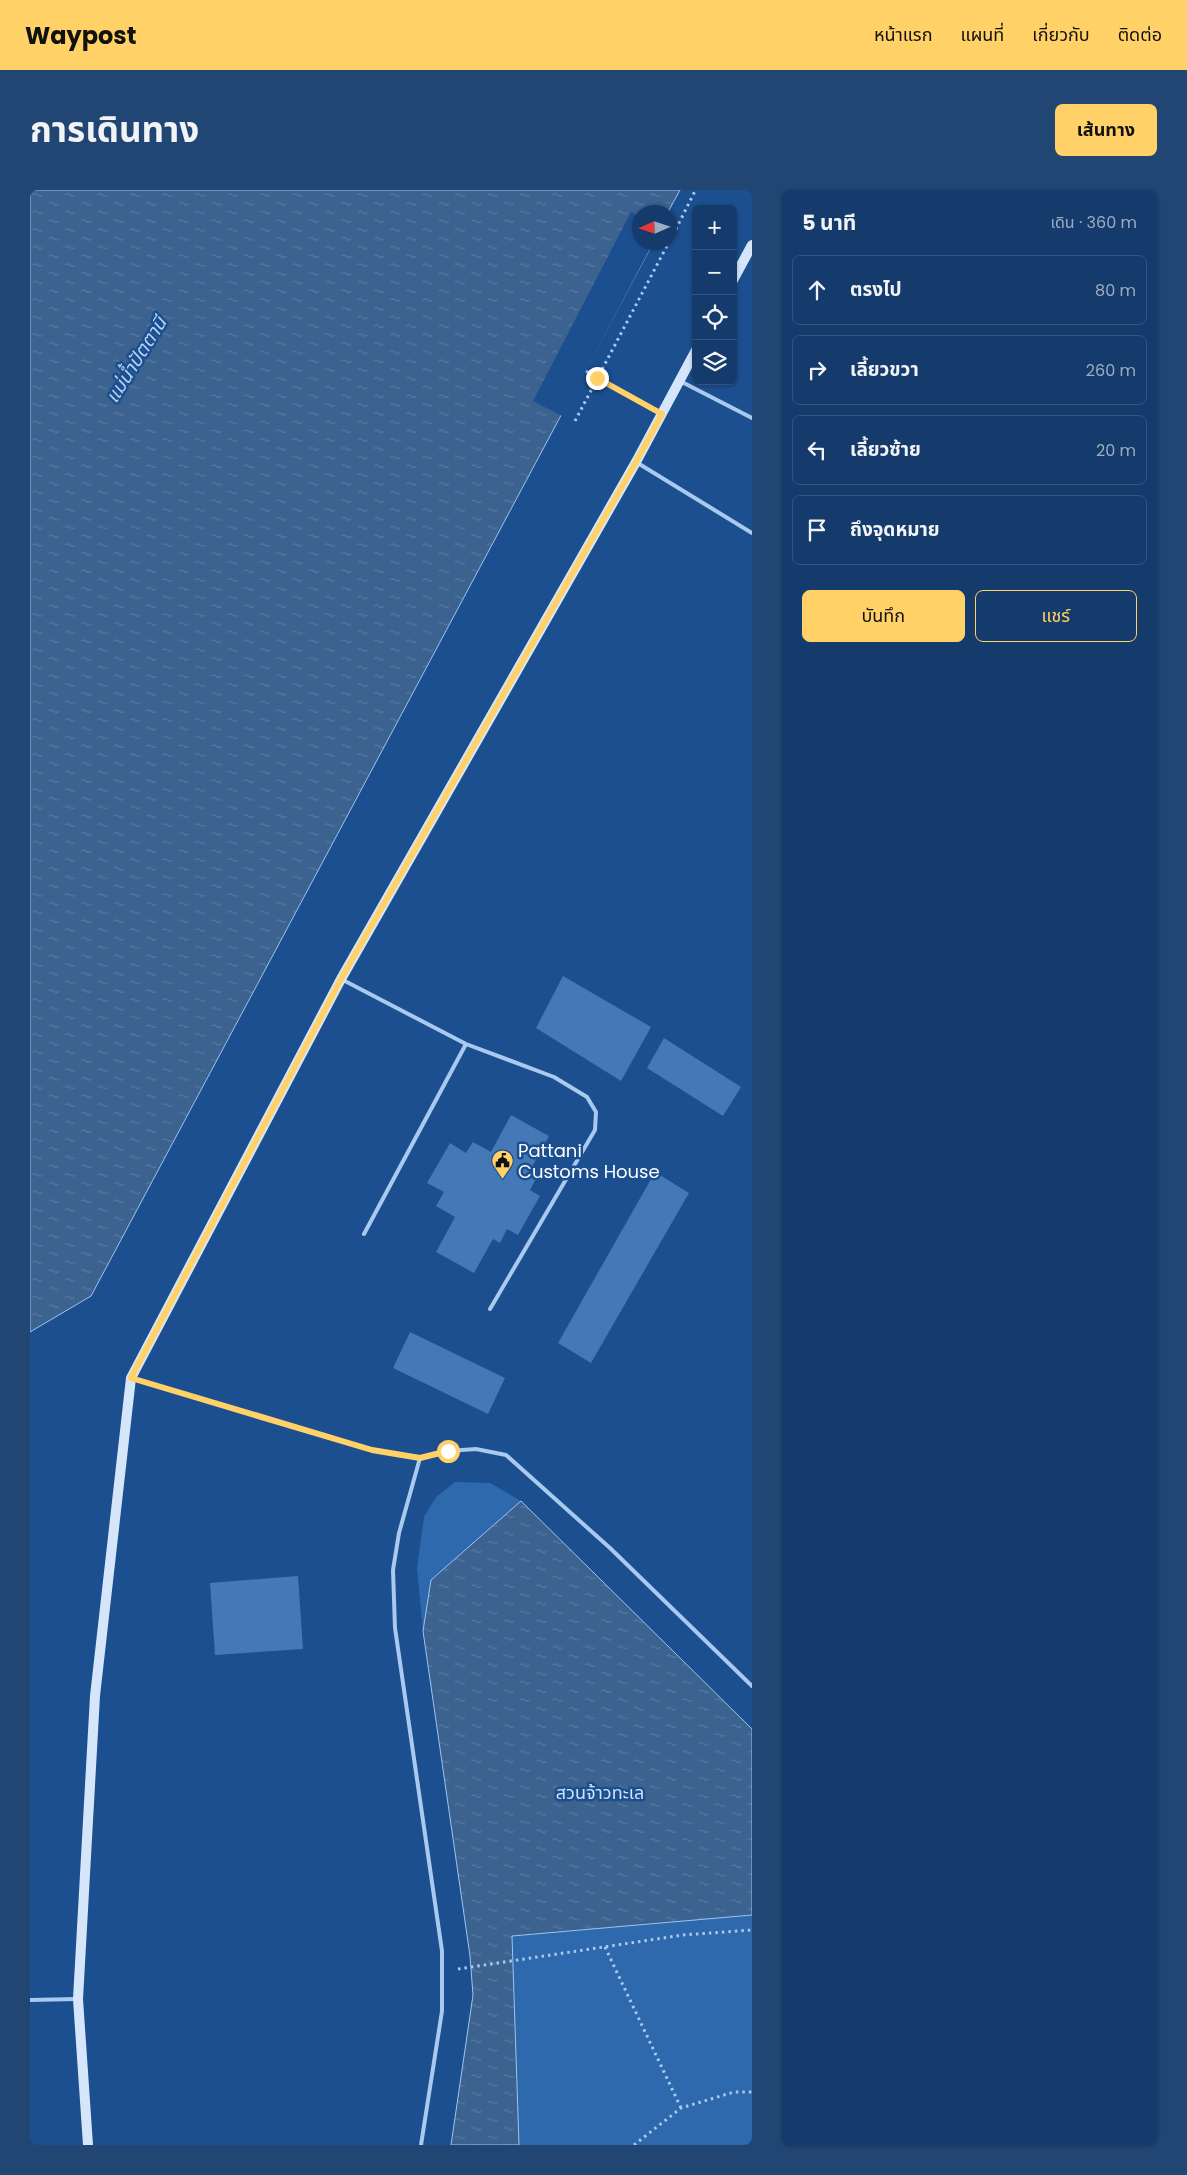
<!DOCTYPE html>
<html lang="th">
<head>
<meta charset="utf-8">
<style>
	:root { --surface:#143b6b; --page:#214673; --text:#f1f3f6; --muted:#9dadc1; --line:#33557e; --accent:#ffd166 }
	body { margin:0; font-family:Poppins,"Noto Sans Thai",sans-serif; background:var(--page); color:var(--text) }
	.controls { position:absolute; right:15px; top:15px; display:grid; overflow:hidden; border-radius:8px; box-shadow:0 1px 4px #0004 }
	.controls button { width:45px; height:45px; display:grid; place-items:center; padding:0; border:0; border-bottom:1px solid var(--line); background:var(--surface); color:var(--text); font:25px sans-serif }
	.compass { position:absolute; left:602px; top:15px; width:45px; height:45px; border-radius:50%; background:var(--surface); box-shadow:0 1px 4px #0004; rotate:267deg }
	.stop { position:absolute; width:15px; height:15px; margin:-11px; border:4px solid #ffd166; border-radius:50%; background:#fff }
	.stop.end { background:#ffd166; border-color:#fff; box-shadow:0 1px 5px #0008 }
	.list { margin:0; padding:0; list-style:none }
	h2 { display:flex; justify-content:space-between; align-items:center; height:65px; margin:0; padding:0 20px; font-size:21px }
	h2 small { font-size:16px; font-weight:400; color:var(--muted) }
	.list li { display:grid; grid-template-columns:32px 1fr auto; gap:15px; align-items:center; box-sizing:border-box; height:70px; margin:0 10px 10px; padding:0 10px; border:1px solid var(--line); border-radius:8px }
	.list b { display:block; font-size:19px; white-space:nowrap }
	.list em { font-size:16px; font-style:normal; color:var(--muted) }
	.actions { display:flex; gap:10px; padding:15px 20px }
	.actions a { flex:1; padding:11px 0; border:1px solid var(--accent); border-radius:8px; text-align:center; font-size:18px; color:var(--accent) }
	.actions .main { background:var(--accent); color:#111 }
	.icon { flex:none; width:28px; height:28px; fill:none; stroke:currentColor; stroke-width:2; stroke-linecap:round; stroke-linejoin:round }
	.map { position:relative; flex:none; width:722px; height:1955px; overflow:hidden; border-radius:8px }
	header { display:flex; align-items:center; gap:30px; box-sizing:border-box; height:70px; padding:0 25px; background:var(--accent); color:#111 }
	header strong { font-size:24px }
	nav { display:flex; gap:28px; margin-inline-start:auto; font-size:18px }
	.intro { display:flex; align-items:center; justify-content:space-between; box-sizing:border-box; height:120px; padding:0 30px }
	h1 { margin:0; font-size:35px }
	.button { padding:12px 22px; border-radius:8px; background:var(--accent); color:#111; font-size:18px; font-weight:700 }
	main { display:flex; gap:30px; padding:0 30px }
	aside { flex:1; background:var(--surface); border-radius:8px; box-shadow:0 1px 4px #0004 }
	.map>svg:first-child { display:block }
</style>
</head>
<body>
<header>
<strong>Waypost</strong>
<nav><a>หน้าแรก</a><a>แผนที่</a><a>เกี่ยวกับ</a><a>ติดต่อ</a></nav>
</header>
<div class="intro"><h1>การเดินทาง</h1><a class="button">เส้นทาง</a></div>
<main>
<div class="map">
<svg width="722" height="1955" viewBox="0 0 722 1955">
	<defs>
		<pattern id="water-ripples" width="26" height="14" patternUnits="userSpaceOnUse" patternTransform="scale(1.25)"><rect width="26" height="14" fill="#3c6290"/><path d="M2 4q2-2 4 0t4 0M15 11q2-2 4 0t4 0" fill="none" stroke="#597aa1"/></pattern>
	</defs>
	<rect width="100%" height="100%" fill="#1b4f8f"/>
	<path fill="#2e69ad" d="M425 1292 460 1293 491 1311 722 1539V1955H421L443 1804 440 1766 393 1441 387 1379 394 1327 406 1307Z"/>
	<path fill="url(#water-ripples)" stroke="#9cc4f0" d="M0 0H650L638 22H610V52L623 53 61 1106 0 1142Z
		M491 1311 722 1539V1725L482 1746 489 1955H421L443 1805 440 1766 393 1441 401 1390Z"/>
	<path fill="#1b4f8f" d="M601 22 609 27 610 52 623 53 532 226 503 211Z"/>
	<path fill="#4478b7" d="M533 786 621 837 591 891 506 838Z
		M634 848 711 897 693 926 617 878Z
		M481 925 519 946 498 984 506 989 500 1000 510 1006 488 1045 477 1039 470 1053 463 1049 444 1083 406 1062 425 1027 406 1016 414 1002 397 993 420 953 436 963 443 952 461 962Z
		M625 982 659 1003 561 1173 528 1153Z
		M380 1142 475 1188 458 1224 363 1178Z
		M268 1386 273 1459 185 1465 180 1393Z"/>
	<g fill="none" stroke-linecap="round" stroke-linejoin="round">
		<path stroke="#a9c9ee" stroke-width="3" stroke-dasharray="2.5 4" stroke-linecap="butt" d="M640 51 665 1
			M556 181 616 215
			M545 231 639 52
			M575 1757 651 1918
			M428 1779 653 1745 722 1740
			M604 1955 651 1918 704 1902H722"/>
		<path stroke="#a9c9ee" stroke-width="4" d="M650 191 722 228
			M606 272 722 343
			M311 789 436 854 524 887 557 907 566 922 565 940 460 1119
			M334 1044 436 854
			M101 1188 341 1260 390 1268
			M0 1810 46 1809
			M391 1955 412 1821V1761L365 1438 363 1380 369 1343 390 1268 418 1261 446 1259 476 1265 580 1358 722 1496"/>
		<path stroke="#d6e6fa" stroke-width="10" d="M703 90 722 55
			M58 1955 48 1809 65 1506 101 1188 311 789 606 272 666 160"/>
	</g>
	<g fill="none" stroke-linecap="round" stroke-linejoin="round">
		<path stroke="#ffd166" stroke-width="6" d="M418 1261 390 1268 342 1260 101 1188 311 789 606 272 632 224 567 188"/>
	</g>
	<defs>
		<symbol id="civic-pin" viewBox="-11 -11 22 30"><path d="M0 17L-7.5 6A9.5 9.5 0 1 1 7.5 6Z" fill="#ffd166" stroke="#1b4f8f"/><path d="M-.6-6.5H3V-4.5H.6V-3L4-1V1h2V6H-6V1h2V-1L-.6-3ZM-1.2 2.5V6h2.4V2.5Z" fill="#111"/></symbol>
	</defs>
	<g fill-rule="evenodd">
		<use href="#civic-pin" x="460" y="958" width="25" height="34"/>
	</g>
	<g text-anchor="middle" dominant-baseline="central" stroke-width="5" stroke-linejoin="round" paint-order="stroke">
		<g font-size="18" fill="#fff" stroke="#1b4f8f" text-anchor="start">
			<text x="488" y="960">Pattani<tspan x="488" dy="21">Customs House</tspan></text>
		</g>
		<g font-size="18" fill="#cfe3fa" stroke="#1b4f8f">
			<text x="570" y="1602">สวนจ้าวทะเล</text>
		</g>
		<g font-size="19" font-style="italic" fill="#b5d3f5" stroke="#1b4f8f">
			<text transform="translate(106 170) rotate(-58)">แม่น้ำปัตตานี</text>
		</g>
	</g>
</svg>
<div class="controls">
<button>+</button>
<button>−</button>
<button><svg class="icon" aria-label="locate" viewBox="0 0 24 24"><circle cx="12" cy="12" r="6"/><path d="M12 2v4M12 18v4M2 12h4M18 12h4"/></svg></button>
<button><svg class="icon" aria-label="layers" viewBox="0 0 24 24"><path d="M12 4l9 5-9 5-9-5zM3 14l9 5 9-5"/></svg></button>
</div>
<svg class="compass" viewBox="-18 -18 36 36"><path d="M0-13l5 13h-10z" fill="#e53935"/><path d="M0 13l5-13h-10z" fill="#9dadc1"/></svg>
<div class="stop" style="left:418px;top:1261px"></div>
<div class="stop end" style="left:567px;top:188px"></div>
</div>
<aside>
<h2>5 นาที<small>เดิน · 360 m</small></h2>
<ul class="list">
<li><svg class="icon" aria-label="ahead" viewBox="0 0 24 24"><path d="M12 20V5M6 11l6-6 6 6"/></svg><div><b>ตรงไป</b></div><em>80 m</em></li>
<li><svg class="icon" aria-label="right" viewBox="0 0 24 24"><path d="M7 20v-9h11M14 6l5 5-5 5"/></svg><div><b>เลี้ยวขวา</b></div><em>260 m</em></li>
<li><svg class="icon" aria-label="left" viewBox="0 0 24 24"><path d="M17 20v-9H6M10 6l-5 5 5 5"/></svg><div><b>เลี้ยวซ้าย</b></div><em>20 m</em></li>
<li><svg class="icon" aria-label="arrive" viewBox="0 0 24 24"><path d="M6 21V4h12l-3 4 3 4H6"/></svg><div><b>ถึงจุดหมาย</b></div></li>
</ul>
<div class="actions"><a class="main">บันทึก</a><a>แชร์</a></div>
</aside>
</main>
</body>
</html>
